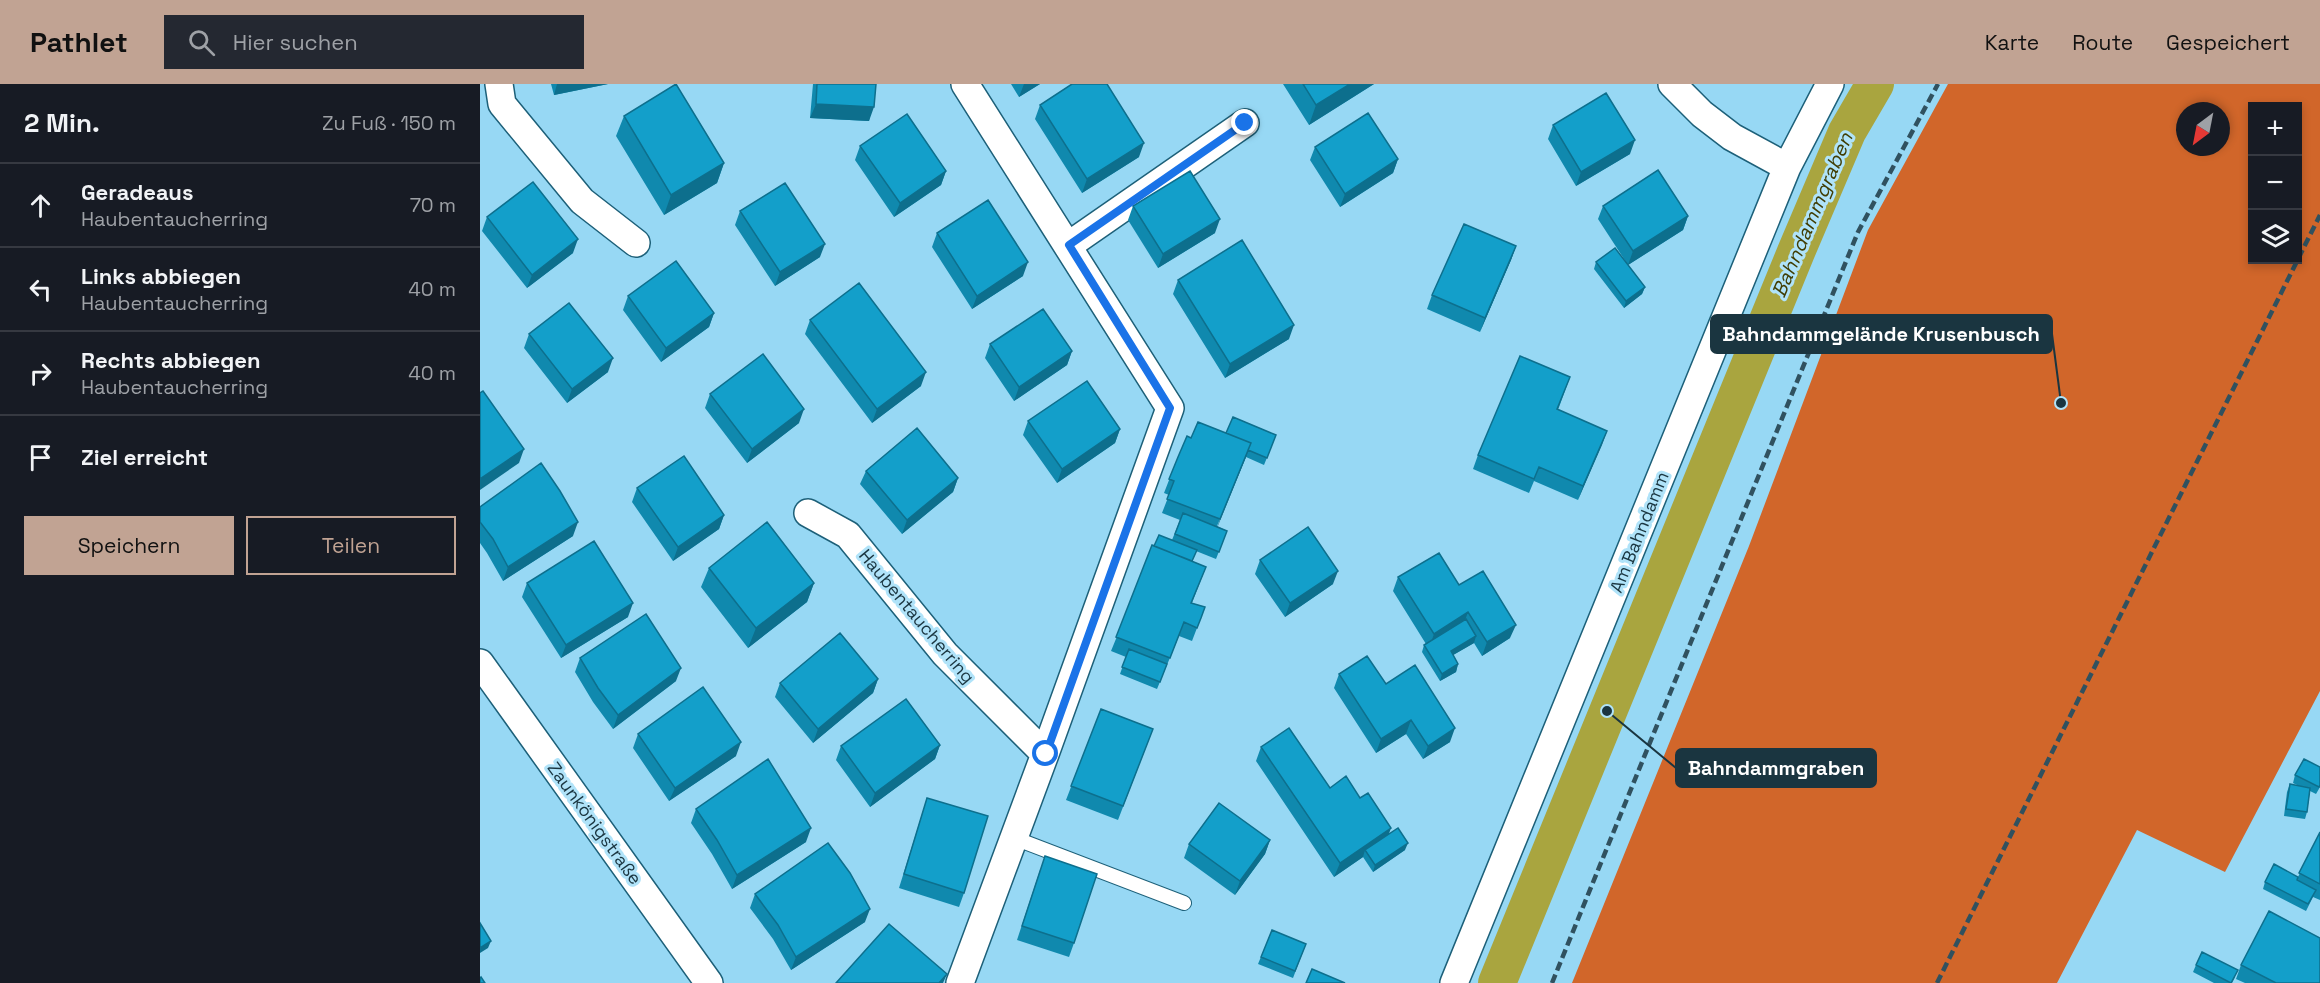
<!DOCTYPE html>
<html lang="de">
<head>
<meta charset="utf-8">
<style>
	:root { --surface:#171b24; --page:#242831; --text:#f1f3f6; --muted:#9ea1a6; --line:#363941; --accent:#c1a393 }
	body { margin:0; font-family:"Space Grotesk",sans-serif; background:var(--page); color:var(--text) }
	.controls { position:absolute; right:18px; top:18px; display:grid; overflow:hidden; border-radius:0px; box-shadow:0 3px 9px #0003 }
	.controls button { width:54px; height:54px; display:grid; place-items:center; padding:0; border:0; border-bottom:2px solid var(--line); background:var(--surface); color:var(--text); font:30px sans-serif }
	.compass { position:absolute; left:1696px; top:18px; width:54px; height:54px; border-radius:50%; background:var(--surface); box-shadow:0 3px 9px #0003; rotate:212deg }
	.stop { position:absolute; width:18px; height:18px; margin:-14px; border:4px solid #1a73e8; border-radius:50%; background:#fff }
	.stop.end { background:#1a73e8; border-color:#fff; box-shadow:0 2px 6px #0008 }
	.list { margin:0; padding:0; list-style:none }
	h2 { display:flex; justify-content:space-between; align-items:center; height:78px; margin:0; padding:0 24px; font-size:26px }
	h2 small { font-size:20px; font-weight:400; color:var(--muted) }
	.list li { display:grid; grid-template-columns:39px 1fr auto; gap:18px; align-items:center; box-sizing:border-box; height:84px; padding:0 24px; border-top:2px solid var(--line) }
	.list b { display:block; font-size:22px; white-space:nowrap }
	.list p { margin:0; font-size:20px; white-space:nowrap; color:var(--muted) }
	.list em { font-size:20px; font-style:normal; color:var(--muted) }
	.actions { display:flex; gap:12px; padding:18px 24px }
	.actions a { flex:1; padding:14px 0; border:2px solid var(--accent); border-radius:0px; text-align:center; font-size:21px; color:var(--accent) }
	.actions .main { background:var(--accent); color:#111 }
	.icon { flex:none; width:33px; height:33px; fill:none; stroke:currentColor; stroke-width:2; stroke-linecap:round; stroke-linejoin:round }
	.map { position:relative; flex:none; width:1840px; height:899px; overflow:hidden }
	header { display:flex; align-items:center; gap:36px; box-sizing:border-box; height:84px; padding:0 30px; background:var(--accent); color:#111 }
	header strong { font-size:28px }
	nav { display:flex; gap:33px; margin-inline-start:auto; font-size:21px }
	.search { width:420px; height:54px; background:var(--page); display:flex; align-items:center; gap:15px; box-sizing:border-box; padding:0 21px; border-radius:0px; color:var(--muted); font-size:22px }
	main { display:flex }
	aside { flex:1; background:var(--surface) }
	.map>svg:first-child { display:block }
</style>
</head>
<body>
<header>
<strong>Pathlet</strong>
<div class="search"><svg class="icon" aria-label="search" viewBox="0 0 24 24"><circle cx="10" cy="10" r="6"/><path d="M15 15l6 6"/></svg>Hier suchen</div>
<nav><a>Karte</a><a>Route</a><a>Gespeichert</a></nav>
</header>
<main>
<aside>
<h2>2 Min.<small>Zu Fuß · 150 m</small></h2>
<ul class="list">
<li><svg class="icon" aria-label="ahead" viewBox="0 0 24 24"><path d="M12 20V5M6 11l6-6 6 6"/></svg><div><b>Geradeaus</b><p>Haubentaucherring</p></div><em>70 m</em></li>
<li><svg class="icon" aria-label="left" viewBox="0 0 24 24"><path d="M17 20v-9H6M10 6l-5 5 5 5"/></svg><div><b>Links abbiegen</b><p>Haubentaucherring</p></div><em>40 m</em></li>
<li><svg class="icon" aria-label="right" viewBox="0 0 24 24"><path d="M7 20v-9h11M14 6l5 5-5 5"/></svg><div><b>Rechts abbiegen</b><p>Haubentaucherring</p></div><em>40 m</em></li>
<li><svg class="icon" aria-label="arrive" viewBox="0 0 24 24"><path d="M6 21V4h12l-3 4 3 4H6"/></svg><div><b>Ziel erreicht</b></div></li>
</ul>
<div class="actions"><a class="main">Speichern</a><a>Teilen</a></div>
</aside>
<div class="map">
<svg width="1840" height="899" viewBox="0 0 1840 899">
	<rect width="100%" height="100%" fill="#97d8f4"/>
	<path fill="#d1662a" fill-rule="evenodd" d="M1468 0H1840V607L1745 788 1657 746 1577 899H1092L1269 462 1388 146ZM1772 22H1818V176H1772ZM1705 27H1741V63H1705Z"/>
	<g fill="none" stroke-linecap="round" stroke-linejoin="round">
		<path stroke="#a9a53f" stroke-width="38" d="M1017 899 1316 168 1367 48 1395 0"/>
		<defs>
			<path id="lane" d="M534 754 704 819"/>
			<path id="street" d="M19 0 22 20 102 117 156 159
				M1192 0 1222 30 1252 53 1307 83
				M589 161 765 39
				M328 429 368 451 465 570 565 670
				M0 579 229 899
				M480 899 565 670 690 324 485 0
				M974 899 1307 83 1350 0"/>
		</defs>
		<use href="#lane" stroke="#1d6079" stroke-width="16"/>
		<use href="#street" stroke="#1d6079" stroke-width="30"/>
		<use href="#lane" stroke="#fff" stroke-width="14"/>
		<use href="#street" stroke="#fff" stroke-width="27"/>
		<path stroke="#30515f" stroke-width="4.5" stroke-dasharray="9 4.5" stroke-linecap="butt" d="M1072 899 1378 148 1458 0
			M1457 899 1840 131"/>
	</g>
	<path fill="#1089ae" d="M71 0H128L74 11Z
		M333 0H396L389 37 330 34Z
		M531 0H560L539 13Z
		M803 0H894L829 41Z
		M560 21 659 73 602 109 555 35Z
		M144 32 244 79 237 99 184 131 136 52Z
		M1073 41 1150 70 1096 102 1068 55Z
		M380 62 466 87 461 101 414 133 375 76Z
		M835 63 918 75 913 89 860 123 830 76Z
		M653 122 735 149 678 184 648 136Z
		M1123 122 1208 132 1203 146 1148 181 1165 203 1162 210 1144 224 1114 185 1116 178H1146L1118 135Z
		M260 127 340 173 295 202 255 141Z
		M7 133 93 169 47 204 2 147Z
		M457 149 543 192 492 225 452 163Z
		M1036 162 1031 176 1000 248 947 225 952 211Z
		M698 196 809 255 745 294 693 210Z
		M148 212 234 229 229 243 181 278 143 226Z
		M330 236 441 302 392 339 325 250Z
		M49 250 128 288 87 319 44 264Z
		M510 260 592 267 587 281 534 317 505 274Z
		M1090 293 1078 326 1127 347 1098 416 1054 397 1049 409 993 385 998 371Z
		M230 310 319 339 267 379 225 324Z
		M548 337 640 345 635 359 577 399 543 351Z
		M746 349 796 351 784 381 766 373 737 442 747 447 736 475 716 467 712 477 726 483 712 519 725 523 712 557 699 552 677 605 640 590 646 573 631 567 674 462 692 456 700 436 682 429 689 411 684 409 698 373 711 354Z
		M386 387 478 394 473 408 422 450 380 400Z
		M157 404 244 431 239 445 193 477 152 418Z
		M0 423 93 452 23 497 7 469 0 459Z
		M780 476 853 500 805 533 775 490Z
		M229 484 334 499 327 518 268 564 221 503Z
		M918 493 979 501 1030 554 1002 572 994 559 973 571 978 580 976 588 960 597 942 568 944 561 946 560 913 507Z
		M47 499 148 533 81 574 42 513Z
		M100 574 196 597 133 645 113 618 95 588Z
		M859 590 906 600 970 658 943 675 926 650 896 669 854 604Z
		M398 595 393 609 333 659 295 613 300 599Z
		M621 625 673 645 638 736 586 716Z
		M158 650 256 672 189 717 153 664Z
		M460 661 455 675 390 723 356 676 361 662Z
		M781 663 850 704 880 714 909 751 925 766 893 788 883 773 854 793 776 677Z
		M1840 683V703L1836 710 1830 707 1827 728 1825 735 1804 732 1807 708 1810 700 1819 702 1813 699 1815 691Z
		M447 714 484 809 479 823 419 804Z
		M216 725 326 758 252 805 232 770 211 739Z
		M1840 748V816L1833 813 1826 827 1783 805 1785 798 1818 793Z
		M790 756 785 770 755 811 704 774 709 760Z
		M560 786 594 859 589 873 537 856Z
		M275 810 385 838 311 886 293 855 270 824Z
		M792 846 826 860 813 894 778 880Z
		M1716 881 1755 893 1752 899H1734L1713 888Z
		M1761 881 1840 899H1765L1756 895Z"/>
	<path fill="#0d6f8d" d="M77 0H128L74 11Z
		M544 0H560L539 13Z
		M870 0H894L829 41 836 21Z
		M336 20 394 23 389 37 330 34Z
		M1155 56 1150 70 1096 102 1101 88Z
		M664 59 659 73 602 109 607 95Z
		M918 75 913 89 860 123 865 110Z
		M244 79 237 99 184 131 191 111Z
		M466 87 461 101 414 133 420 119Z
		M1208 132 1203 146 1148 181 1153 167Z
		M740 135 735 149 678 184 683 170Z
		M98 155 93 169 47 204 52 191Z
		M345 160 340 173 295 202 300 188Z
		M1036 162 1031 176 1000 248 1005 234Z
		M548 178 543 192 492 225 497 212Z
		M1165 203 1162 210 1144 224 1146 217Z
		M234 229 229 243 181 278 186 264Z
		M814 241 809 255 745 294 750 280Z
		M592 267 587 281 534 317 539 303Z
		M133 274 128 288 87 319 92 305Z
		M446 288 441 302 392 339 397 325Z
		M324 325 319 339 267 379 272 365Z
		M640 345 635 359 577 399 582 385Z
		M1127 347 1122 361 1098 416 1103 402Z
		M771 359 766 373 735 449 740 435Z
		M44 365 39 379 0 406V395Z
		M478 394 473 408 422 450 427 436Z
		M244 431 239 445 193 477 198 463Z
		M98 438 93 452 23 497 28 483Z
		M858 487 853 500 805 533 810 519Z
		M334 499 327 518 268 564 276 544Z
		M153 519 148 533 81 574 86 561Z
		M988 528 983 542 949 564 954 550Z
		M1036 541 1030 554 1002 572 1007 558Z
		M996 552 994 559 968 574 971 567Z
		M978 580 976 588 960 597 962 590Z
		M201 584 196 597 133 645 138 631Z
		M398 595 393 609 333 659 338 645Z
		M931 636 926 650 896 669 901 655Z
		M975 644 970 658 943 675 948 662Z
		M261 658 256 672 189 717 195 704Z
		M460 661 455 675 390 723 395 709Z
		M331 744 326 758 252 805 257 791Z
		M911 744 906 758 885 766 883 773 854 793 860 779Z
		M790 756 785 770 755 811 760 797Z
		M928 759 925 766 893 788 895 781Z
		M390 825 385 838 311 886 316 873Z
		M11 857 8 864 0 869V864Z
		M467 890 463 899H459Z"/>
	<path fill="#139fca" stroke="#0d6f8d" stroke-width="1.5" d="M196 0 244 79 191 111 144 32Z
		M337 0H396L394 23 336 20Z
		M592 0H627L664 59 607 95 560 21Z
		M823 0H870L836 21Z
		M1126 9 1155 56 1101 88 1073 41Z
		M888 29 918 75 865 110 835 63Z
		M427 30 466 87 420 119 380 62Z
		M1178 86 1208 132 1153 167 1123 122Z
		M710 87 740 135 683 170 653 122Z
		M53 98 98 155 52 191 7 133Z
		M305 99 345 160 300 188 260 127Z
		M508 116 548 178 497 212 457 149Z
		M984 140 1036 162 1005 234 952 211Z
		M762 156 814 241 750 280 698 196Z
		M1135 164 1165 203 1146 217 1116 178Z
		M196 177 234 229 186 264 148 212Z
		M379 199 446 288 397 325 330 236Z
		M89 219 133 274 92 305 49 250Z
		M563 225 592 267 539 303 510 260Z
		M283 270 324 325 272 365 230 310Z
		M1040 272 1090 293 1077 325 1127 347 1103 402 1059 383 1054 395 998 371Z
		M607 297 640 345 582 385 548 337Z
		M3 307 44 365 0 395V309Z
		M753 333 796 351 787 374 768 366 771 359 746 349Z
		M718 338 771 359 740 435 687 415 694 397 689 395 698 373 707 352 711 354Z
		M437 344 478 394 427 436 386 387Z
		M204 372 244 431 198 463 157 404Z
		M61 379 80 407 98 438 28 483 13 455 0 438V423Z
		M703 429 747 447 739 468 695 450Z
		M287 438 334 499 276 544 229 484Z
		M828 443 858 487 810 519 780 476Z
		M679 451 717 466 712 477 674 462Z
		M114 457 153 519 86 561 47 499Z
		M672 461 726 483 711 519 725 523 721 534 717 544 704 538 690 574 636 553Z
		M959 469 979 501 1003 487 1036 541 1007 558 988 528 954 550 918 493Z
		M166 530 201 584 138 631 118 604 100 574Z
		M986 535 996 552 971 567 978 580 962 590 944 561Z
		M360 549 398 595 338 645 300 599Z
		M649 565 687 580 680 598 642 583Z
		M887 572 906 600 935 581 975 644 948 662 931 636 901 655 859 590Z
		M223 603 261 658 195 704 158 650Z
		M426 615 460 661 395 709 361 662Z
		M621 625 673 645 643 722 591 702Z
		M809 644 850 704 866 692 880 714 888 709 911 744 860 779 781 663Z
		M288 675 331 744 257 791 237 756 216 725Z
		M1824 675 1840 683V701L1839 703 1815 691Z
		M1810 700 1830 704 1827 728 1806 725Z
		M447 714 508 732 484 809 424 790Z
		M739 719 790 756 760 797 709 760Z
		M918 744 928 759 895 781 885 766Z
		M1840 748V800L1819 789Z
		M348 759 370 789 390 825 316 873 298 841 275 810Z
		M565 772 617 790 594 859 542 842Z
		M1794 780 1818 793 1817 796 1836 806 1828 820 1785 798Z
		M1789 827 1840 854V899H1796L1761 881Z
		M0 839 11 857 0 864Z
		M409 840 467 890 459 899H356Z
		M792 846 826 860 815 887 781 873Z
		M1722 868 1758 886 1751 899 1716 881Z
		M832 885 865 899H826Z
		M1 893 5 899H0V894Z"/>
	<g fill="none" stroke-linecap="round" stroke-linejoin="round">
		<path stroke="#1a73e8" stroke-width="8" d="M566 670 690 324 589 161 765 39"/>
	</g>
	<g text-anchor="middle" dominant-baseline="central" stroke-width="6" stroke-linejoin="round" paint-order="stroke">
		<g font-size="18" fill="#1a3540" stroke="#b0e3f9">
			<text transform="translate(1159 448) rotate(-68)">Am Bahndamm</text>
			<text transform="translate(437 532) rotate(50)">Haubentaucherring</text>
			<text transform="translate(115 739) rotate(54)">Zaunkönigstraße</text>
		</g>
		<g font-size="20" font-style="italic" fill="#413e04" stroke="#b0e3f9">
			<text transform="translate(1332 131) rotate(-67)">Bahndammgraben</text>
		</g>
	</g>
	<path fill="none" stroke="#1a3540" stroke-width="2" d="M1581 319L1572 250M1127 627L1196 684"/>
	<g fill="#1a3540" stroke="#b0e3f9" stroke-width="2">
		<circle cx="1581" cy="319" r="6"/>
		<circle cx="1127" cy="627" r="6"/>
	</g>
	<g fill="#1a3540" stroke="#1a3540" stroke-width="2">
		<rect x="1231" y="231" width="341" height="38" rx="6"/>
		<rect x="1196" y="665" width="200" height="38" rx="6"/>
	</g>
	<g font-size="20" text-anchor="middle" font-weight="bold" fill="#fff">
		<text x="1401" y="257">Bahndammgelände Krusenbusch</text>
		<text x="1296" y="691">Bahndammgraben</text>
	</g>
</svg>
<div class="controls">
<button>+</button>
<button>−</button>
<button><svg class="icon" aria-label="layers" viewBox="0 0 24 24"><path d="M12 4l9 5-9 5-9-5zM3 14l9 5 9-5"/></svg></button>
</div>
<svg class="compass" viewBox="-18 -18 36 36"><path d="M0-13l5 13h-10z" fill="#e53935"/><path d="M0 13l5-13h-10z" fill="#9ea1a6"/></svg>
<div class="stop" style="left:566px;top:670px"></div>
<div class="stop end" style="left:765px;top:39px"></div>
</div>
</main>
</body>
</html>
